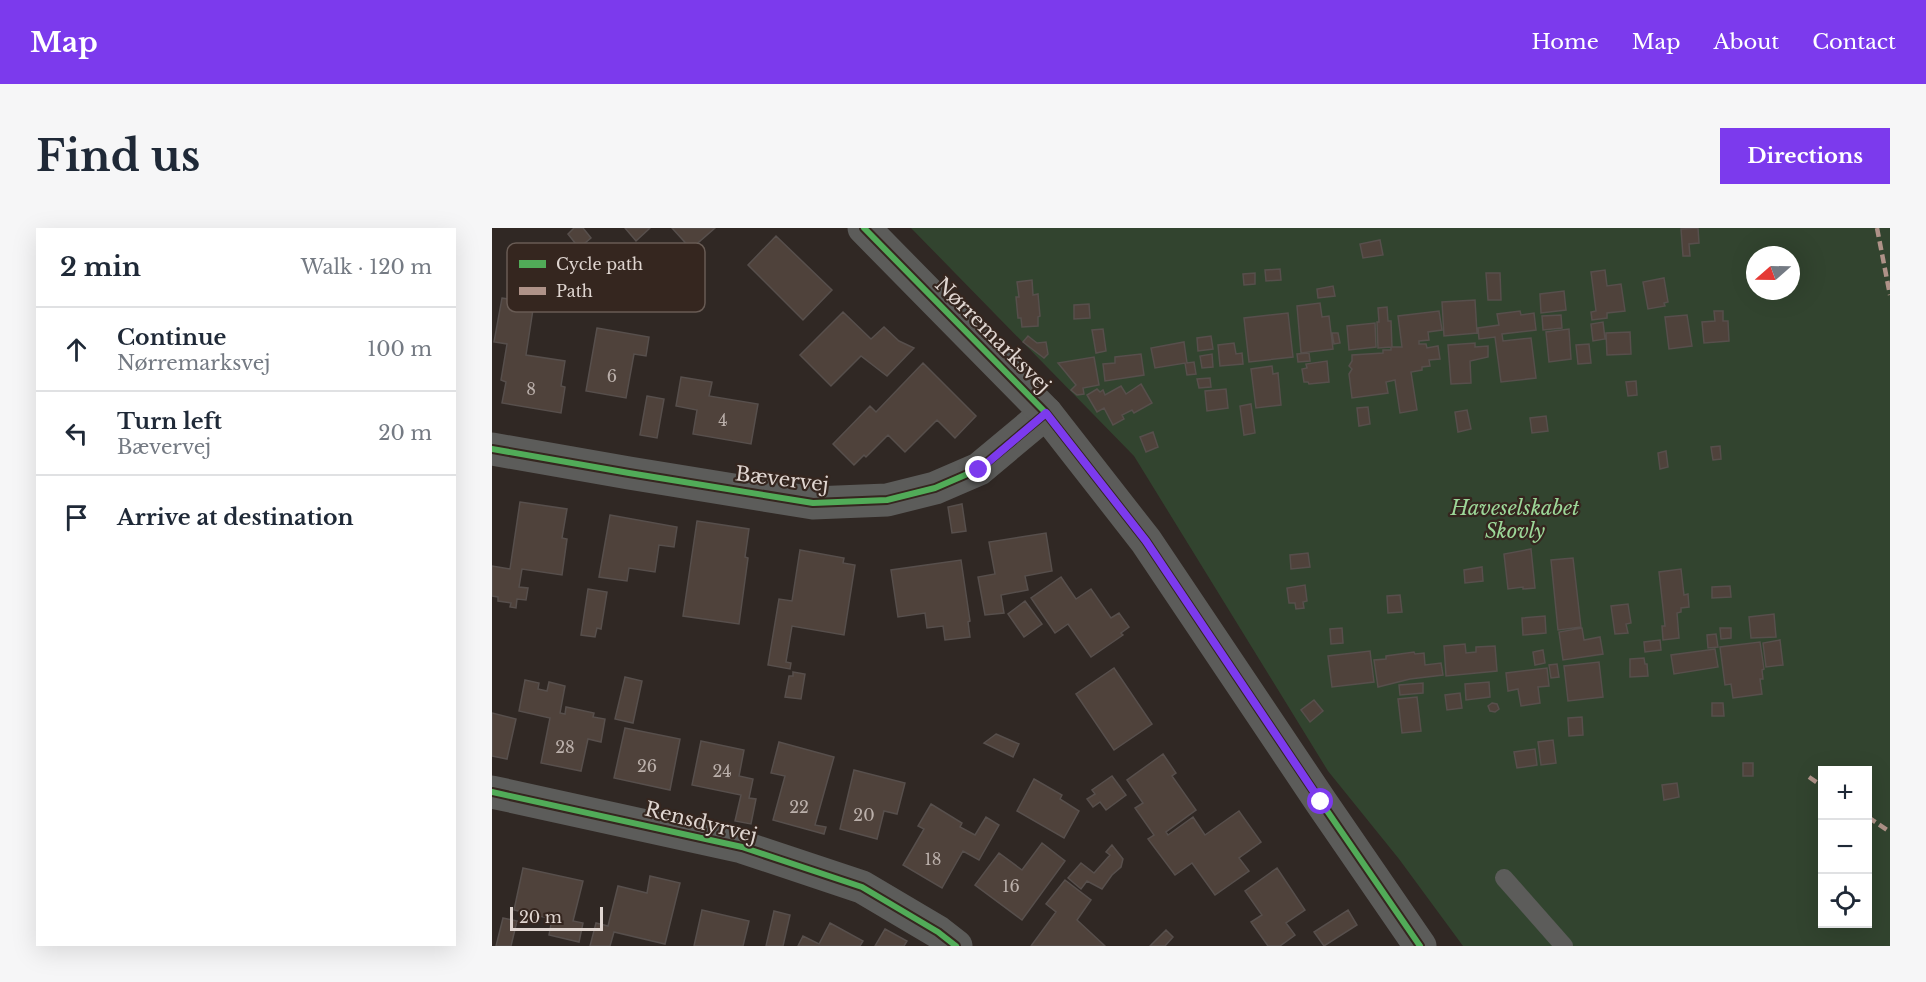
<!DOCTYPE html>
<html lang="en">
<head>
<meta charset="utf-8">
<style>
	:root { --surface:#fff; --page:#f6f6f7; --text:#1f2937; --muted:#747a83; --line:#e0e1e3; --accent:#7c3aed }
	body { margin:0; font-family:"Libre Baskerville",serif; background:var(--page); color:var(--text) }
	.controls { position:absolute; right:18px; bottom:18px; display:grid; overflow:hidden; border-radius:0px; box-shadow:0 6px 24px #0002 }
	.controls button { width:54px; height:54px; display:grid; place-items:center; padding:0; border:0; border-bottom:2px solid var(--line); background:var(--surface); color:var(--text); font:30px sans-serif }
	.compass { position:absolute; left:1254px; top:18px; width:54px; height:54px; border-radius:50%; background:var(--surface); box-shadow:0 6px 24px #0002; rotate:250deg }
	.scale { position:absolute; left:18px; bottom:15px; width:93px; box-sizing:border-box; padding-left:6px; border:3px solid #dfd5d0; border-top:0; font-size:16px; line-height:21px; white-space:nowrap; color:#dfd5d0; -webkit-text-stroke:4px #35261f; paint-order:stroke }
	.stop { position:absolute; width:18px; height:18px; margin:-14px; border:4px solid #7c3aed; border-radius:50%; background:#fff }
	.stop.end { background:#7c3aed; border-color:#fff; box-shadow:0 2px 6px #0008 }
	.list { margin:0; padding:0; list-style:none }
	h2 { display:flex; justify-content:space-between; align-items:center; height:78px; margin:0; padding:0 24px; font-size:26px }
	h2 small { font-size:20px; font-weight:400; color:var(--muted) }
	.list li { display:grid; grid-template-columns:39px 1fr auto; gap:18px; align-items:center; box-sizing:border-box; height:84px; padding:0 24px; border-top:2px solid var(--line) }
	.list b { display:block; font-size:22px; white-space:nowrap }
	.list p { margin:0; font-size:20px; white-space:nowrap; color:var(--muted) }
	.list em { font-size:20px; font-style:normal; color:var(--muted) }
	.icon { flex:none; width:33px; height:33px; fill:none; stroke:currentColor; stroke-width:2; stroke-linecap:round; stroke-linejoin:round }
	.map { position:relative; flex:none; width:1398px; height:718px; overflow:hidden; border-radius:0px }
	header { display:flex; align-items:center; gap:36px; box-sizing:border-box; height:84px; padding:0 30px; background:var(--accent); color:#fff }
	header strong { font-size:28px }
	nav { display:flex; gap:33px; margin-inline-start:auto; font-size:21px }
	.intro { display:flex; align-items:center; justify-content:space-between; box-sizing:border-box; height:144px; padding:0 36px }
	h1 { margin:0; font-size:42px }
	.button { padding:15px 27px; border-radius:0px; background:var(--accent); color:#fff; font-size:21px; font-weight:700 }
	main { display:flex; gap:36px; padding:0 36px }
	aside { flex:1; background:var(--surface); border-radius:0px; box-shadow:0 6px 24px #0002 }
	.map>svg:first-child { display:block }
</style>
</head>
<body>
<header>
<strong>Map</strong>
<nav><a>Home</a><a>Map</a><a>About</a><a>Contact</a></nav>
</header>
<div class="intro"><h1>Find us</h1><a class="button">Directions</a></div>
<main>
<aside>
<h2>2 min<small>Walk · 120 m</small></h2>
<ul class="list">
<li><svg class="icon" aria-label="ahead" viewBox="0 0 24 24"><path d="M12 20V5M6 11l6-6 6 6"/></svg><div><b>Continue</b><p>Nørremarksvej</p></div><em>100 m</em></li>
<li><svg class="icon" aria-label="left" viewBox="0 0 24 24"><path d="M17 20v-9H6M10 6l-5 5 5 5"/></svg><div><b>Turn left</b><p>Bævervej</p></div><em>20 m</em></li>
<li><svg class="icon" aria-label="arrive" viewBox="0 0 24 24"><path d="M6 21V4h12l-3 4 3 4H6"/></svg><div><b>Arrive at destination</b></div></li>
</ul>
</aside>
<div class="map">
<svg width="1398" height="718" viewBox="0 0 1398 718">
	<rect width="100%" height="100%" fill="#302824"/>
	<path fill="#32442f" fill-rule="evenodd" d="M419 0H1398V718H971L907 631 836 543 642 228ZM1263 27H1299V63H1263ZM1330 542H1376V696H1330Z"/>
	<path fill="#4f423b" stroke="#574f4c" stroke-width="1.5" d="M82 0H91L99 10 87 20 76 6Z
		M133 0H158L144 13Z
		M180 0H223L199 21Z
		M1206 0 1207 15 1197 16 1198 28H1191L1189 1Z
		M284 8 340 62 311 92 256 37Z
		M888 12 891 27 871 30 868 16Z
		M788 41 789 52 774 53 773 42Z
		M1113 42 1115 58 1129 56 1133 83 1115 85V90L1100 92 1099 84 1104 83 1099 44Z
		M763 45V56L752 57 751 46Z
		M994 45H1008L1009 72H996Z
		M1172 50 1176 74 1172 75 1173 78 1156 81 1151 54Z
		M540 52 541 67 546 66 548 88 546 89V98L530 99 529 90H526L524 69H527L525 54Z
		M841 58 843 68 826 70 825 61Z
		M1072 63 1074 82 1049 85 1048 66Z
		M10 70 42 75 34 127 73 133 69 158 73 159 69 185 10 175 14 154 9 152 15 116 2 114Z
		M983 72 985 105 952 108 950 74Z
		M828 75 830 89 837 88 841 121 809 125 805 78Z
		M597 76 598 90 582 91V77Z
		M895 79 896 93H899L900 119H910L906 88 947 83 950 102 936 104 937 112 927 113V116H934L935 120 946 118 948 131 937 132 938 138 930 139V142L919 144 925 182 908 185 903 152 894 154 896 165 860 170 857 146 860 141 857 138 860 133V127L891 125V122H899V119L886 120 885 94H887L886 80Z
		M1028 83 1029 87 1042 85 1044 102 1010 106 1011 113 1039 110 1044 150 1009 154 1003 109 987 111 986 100 1007 97 1005 86Z
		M1222 83H1231V93H1236L1237 113 1212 115 1210 94 1223 93Z
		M351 84 379 111 392 99 407 113 422 120 395 148 369 128 339 158 308 127Z
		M796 85 801 129 757 134 752 90Z
		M1069 87 1070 100 1051 102 1050 88Z
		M1195 87 1200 118 1177 121 1173 89Z
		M1111 94 1113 111 1101 113 1099 96Z
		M883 95 884 119 857 122 855 98Z
		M105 100 157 109 154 128 142 126 134 170 94 163Z
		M611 101 614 123 604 125 600 102Z
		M1077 101 1079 131 1057 134 1054 104Z
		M1138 104 1139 126 1115 127 1114 105Z
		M840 105H846L848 115 842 116Z
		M536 108 545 115 554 114 556 126 552 130 531 114Z
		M719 108 721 121 706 123 705 110Z
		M692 114 695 135 702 134 704 146 695 147 693 135 663 140 659 120Z
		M742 115 744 126 750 125 751 136 728 138 726 117Z
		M983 115V119L996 118V129L978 133 979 155 959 156 956 117Z
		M1097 116 1099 135 1086 136 1084 117Z
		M817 125 818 133 806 134 805 126Z
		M649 126 652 147 613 153 611 136 623 135V129Z
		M720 126 721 139 710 140 708 128Z
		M602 129 607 157 591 160 592 166 585 167 579 162 584 157 566 135Z
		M835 133 837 154 817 156 816 154H812L810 141 815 140 814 136Z
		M431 135 484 188 463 210 445 192 413 224 396 207 374 229 372 227 362 237 341 216 378 178 384 184Z
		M780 138 781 146 786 145 789 177 764 180 759 141Z
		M189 149 220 154 217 168 266 176 259 216 201 206 205 182 184 178Z
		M718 150 719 159 707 160 705 151Z
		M1144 153 1145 167 1136 168 1134 154Z
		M649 156 660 175 642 185 640 182 630 187 632 191 621 197 612 180 605 184 595 167 605 161 608 164 611 162 613 167 629 158 634 166Z
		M734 161 736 180 715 183 713 163Z
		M155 168 172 171 165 210 148 207Z
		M759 176 763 205 752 207 748 178Z
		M876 179 878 196 867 198 865 180Z
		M975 182 979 201 966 204 963 184Z
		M1054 188 1056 203 1040 205 1038 190Z
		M661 204 666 219 654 224 648 209Z
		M1228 218 1229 231 1221 232 1219 219Z
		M1174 223 1176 239 1168 241 1166 225Z
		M28 274 75 281 70 310 75 311 70 347 30 341 27 359 36 360 34 372 25 371 24 380 18 379 19 375 6 373V369L0 368V338L18 341Z
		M470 276 474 303 460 305 456 279Z
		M118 287 185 299 182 319 167 317 163 344 137 340 135 353 107 349Z
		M205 293 257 301 253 329 256 330 247 396 191 388Z
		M554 305 560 343 533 348 536 362 509 367 512 385 493 387 486 349 503 346 497 314Z
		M1039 321 1043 360 1031 361V359L1016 361 1012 326Z
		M308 322 352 330 351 335 363 337 352 407 300 398 294 434 299 435 298 441 276 437 287 371 300 373Z
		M816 325 818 339 799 341 798 327Z
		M1081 330 1089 399 1066 402 1059 332Z
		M469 332 478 393 476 394 478 409 453 412 451 398 435 400 433 385 406 389 399 342Z
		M990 339 991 353 973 355 972 342Z
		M1189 341 1192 367 1196 366 1197 379 1189 380V384L1185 385 1187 410 1171 412 1170 398H1173L1167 344Z
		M569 349 584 371 599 361 619 390 627 385 637 399 629 405 631 407 599 429 576 396 563 405 539 370Z
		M813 357 815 373 811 374 812 380 804 381 803 375H797L795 360Z
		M1238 358 1239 369 1220 370V359Z
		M96 361 115 364 109 401 105 400 103 409 89 407Z
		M908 367 910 384 896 385 895 368Z
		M533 373 550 396 532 409 516 386Z
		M1136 376 1139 395 1134 396 1136 405 1123 406 1119 378Z
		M1282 386 1284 409 1259 410 1257 389Z
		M1053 388 1054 405 1031 407 1030 390Z
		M850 400 851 415 839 416 838 401Z
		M1090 400 1092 412 1108 409 1111 426 1071 432 1067 404Z
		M1228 400H1239V410L1229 411Z
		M1224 406 1226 419 1216 420 1215 407Z
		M1168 412 1169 422 1153 424 1152 414Z
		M1288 412 1291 437 1274 439 1271 415Z
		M1268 414 1272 441 1270 442 1271 451H1268L1270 466 1241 470 1239 456 1233 457 1228 419Z
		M973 416 974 425 984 424V419L1003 418 1005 443 954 448 952 418Z
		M1223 421 1226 439 1182 446 1179 427Z
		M1051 422 1053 435 1043 437 1041 424Z
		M878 423 882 454 840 459 836 428Z
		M922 424 923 426 932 425 933 437 949 435 951 447 918 451 886 459 882 432 894 431V428Z
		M1152 430 1153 436H1155L1156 448 1138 449V431Z
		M1107 434 1111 469 1076 473 1072 438Z
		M1065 436 1067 449 1059 450 1057 437Z
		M622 440 660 496 622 522 584 466Z
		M1055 440 1057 458 1046 459 1048 475 1029 478 1026 461 1016 463 1014 445Z
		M301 444 313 446 309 471 293 469 297 448H301Z
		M133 449 150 453 141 495 123 491Z
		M33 452 47 455 46 461 55 463 57 454 73 458 68 485 73 486 74 479 102 485 101 489 113 491 109 514 96 511 89 543 49 535 58 490 27 483Z
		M997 454 998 469 974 472 973 456Z
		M931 455V465L908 467 907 457Z
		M968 465 970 480 955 482 953 467Z
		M925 469 929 503 910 505 906 471Z
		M822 472 831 483 818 494 809 482Z
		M1000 475 1005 476 1007 481 1003 484 998 483 996 478Z
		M1220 475H1231L1232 488H1220Z
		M0 485 24 491 15 531 0 528Z
		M1090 489 1091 507 1077 508 1076 490Z
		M133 500 188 511 178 562 122 550Z
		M504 506 527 516 521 529 492 515Z
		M1061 512 1064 535 1049 537 1046 514Z
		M209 513 252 522 247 548 261 551 257 570 264 571 259 596 243 593 249 567 200 557Z
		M287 514 342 529 323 597 334 599 332 606 281 592 293 548 279 545Z
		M1043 521 1045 537 1025 540 1022 524Z
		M671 526 684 545 680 548 704 582 674 604 676 607 701 589 713 607 747 583 769 614 747 630 757 643 723 667 700 635 683 647 656 611 662 607 643 580 651 575 635 552Z
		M1251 535H1261V548H1251Z
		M362 542 413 555 405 586 392 583 385 611 348 601Z
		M620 548 634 567 614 582 608 574 601 579 595 571 603 566 600 562Z
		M542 551 570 567 568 571 587 583 572 610 525 583Z
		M1185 555 1187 569 1172 572 1170 557Z
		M439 576 470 595 468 599 483 607 494 589 507 597 487 632 471 623 450 660 411 637 432 601 426 598Z
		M550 615 573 633 530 692 483 657 507 625 530 642Z
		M620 617 631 631 629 639 620 647 610 661 595 653 589 661 576 650 589 635 602 645 618 627 614 624Z
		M31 640 91 653 81 693 91 695 87 714 57 707 60 691 22 682Z
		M785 640 813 682 794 695 803 707 788 718H776L759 694 770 687 753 663Z
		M158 648 188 655 173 716 122 704 118 718H98L104 695 116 698 126 658 155 665Z
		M573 652 599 672 585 692 613 718H539L564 684 554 676Z
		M210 682 257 693 251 718H202Z
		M856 682 865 697 832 718 822 704Z
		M282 683 298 687 291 718H274Z
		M11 690 25 693 19 718H4Z
		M338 695 371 713 368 718H306L311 708 327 716Z
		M393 701 415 713 412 718H383Z
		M674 702 681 709 673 718H658Z"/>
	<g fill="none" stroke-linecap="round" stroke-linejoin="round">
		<path stroke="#5c5c5a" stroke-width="18" d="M1012 650 1072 718"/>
		<path stroke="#5c5c5a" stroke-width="33" d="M0 221 137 245 321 275 395 272 443 260 487 241 554 185
			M0 564 250 619 370 659 446 704 464 718"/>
		<path stroke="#5c5c5a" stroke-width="33" d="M372 0 554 185 654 313 829 574 928 718"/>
		<path stroke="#af9288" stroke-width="4.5" stroke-dasharray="9 4.5" stroke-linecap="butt" d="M1385 0 1398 67
			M1317 549 1330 558
			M1376 589 1398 604"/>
		<defs>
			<path id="cycleway" d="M372 0 554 185 654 313 829 574 928 718
				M0 221 137 245 321 275 395 272 443 260 487 241 554 185
				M0 564 250 619 370 659 446 704 464 718"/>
		</defs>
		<use href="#cycleway" stroke="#35261f" stroke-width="10"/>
		<use href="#cycleway" stroke="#51ab58" stroke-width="6"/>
	</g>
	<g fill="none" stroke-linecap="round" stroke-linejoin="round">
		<path stroke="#7c3aed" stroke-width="8" d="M487 242 554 185 654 313 829 574"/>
	</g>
	<g text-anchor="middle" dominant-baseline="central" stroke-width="4.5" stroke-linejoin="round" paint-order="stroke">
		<g font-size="16" fill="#bbb0ab">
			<text x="120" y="148">6</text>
			<text x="39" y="161">8</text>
			<text x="231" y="192">4</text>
			<text x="73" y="519">28</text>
			<text x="155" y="538">26</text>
			<text x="230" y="543">24</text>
			<text x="307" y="579">22</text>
			<text x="372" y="587">20</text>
			<text x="441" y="631">18</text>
			<text x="519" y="658">16</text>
		</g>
		<g font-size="20" fill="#dfd5d0" stroke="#35261f">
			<text transform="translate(501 107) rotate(45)">Nørremarksvej</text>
			<text transform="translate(290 251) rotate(7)">Bævervej</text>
			<text transform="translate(209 594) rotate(14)">Rensdyrvej</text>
		</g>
		<g font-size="20" font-style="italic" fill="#9cd798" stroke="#35261f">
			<text x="1023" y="280">Haveselskabet<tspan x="1023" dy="23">Skovly</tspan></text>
		</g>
	</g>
	<rect x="15" y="15" width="198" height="69" rx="9" fill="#35261f" stroke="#685b54" stroke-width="1.5"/>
	<rect x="27" y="32" width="27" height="8" fill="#51ab58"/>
	<rect x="27" y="59" width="27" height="8" fill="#af9288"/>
	<g font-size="16" fill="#dfd5d0">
		<text x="64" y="42">Cycle path</text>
		<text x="64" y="69">Path</text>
	</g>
</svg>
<div class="controls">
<button>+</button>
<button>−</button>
<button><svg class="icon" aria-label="locate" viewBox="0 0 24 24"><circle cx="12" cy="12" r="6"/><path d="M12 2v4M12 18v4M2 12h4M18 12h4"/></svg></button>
</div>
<svg class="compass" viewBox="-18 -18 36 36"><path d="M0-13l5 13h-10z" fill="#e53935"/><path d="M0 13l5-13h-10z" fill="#747a83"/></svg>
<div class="scale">20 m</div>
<div class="stop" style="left:829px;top:574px"></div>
<div class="stop end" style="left:487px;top:242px"></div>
</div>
</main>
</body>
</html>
